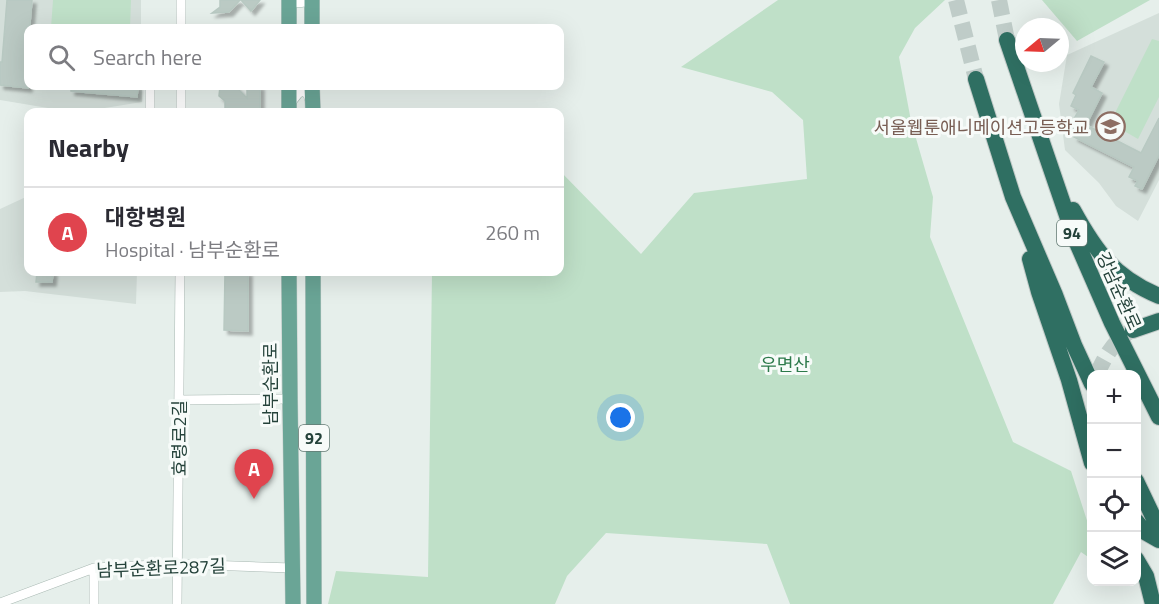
<!DOCTYPE html>
<html lang="en">
<head>
<meta charset="utf-8">
<style>
	:root { --surface:#fff; --page:#f2f2f3; --text:#2b2b33; --muted:#7c7c81; --line:#e1e1e2; --accent:#db2777 }
	body { margin:0; font-family:"Titillium Web","Noto Sans KR",sans-serif; background:var(--page); color:var(--text) }
	.controls { position:absolute; right:18px; bottom:18px; display:grid; overflow:hidden; border-radius:12px; box-shadow:0 6px 24px #0002 }
	.controls button { width:54px; height:54px; display:grid; place-items:center; padding:0; border:0; border-bottom:2px solid var(--line); background:var(--surface); color:var(--text); font:30px sans-serif }
	.compass { position:absolute; left:1015px; top:18px; width:54px; height:54px; border-radius:50%; background:var(--surface); box-shadow:0 6px 24px #0002; rotate:251deg }
	.you { position:absolute; left:621px; top:418px; width:21px; height:21px; margin:-15px; border:4px solid #fff; border-radius:50%; background:#1a73e8; box-shadow:0 0 0 9px #1a73e833 }
	.badge { display:grid; place-items:center; width:39px; height:39px; border-radius:50%; background:var(--accent); color:#fff; font-size:20px; font-weight:700 }
	.pin { position:absolute; translate:-50% -50px; filter:drop-shadow(0 2px 3px #0008) }
	.pin::after { content:''; position:absolute; top:32px; width:21px; height:18px; background:inherit; clip-path:polygon(0 0,100% 0,50% 100%) }
	.list { margin:0; padding:0; list-style:none }
	h2 { display:flex; justify-content:space-between; align-items:center; height:78px; margin:0; padding:0 24px; font-size:26px }
	h2 small { font-size:20px; font-weight:400; color:var(--muted) }
	.list li { display:grid; grid-template-columns:39px 1fr auto; gap:18px; align-items:center; box-sizing:border-box; height:90px; padding:0 24px; border-top:2px solid var(--line) }
	.list b { display:block; font-size:22px; white-space:nowrap }
	.list p { margin:0; font-size:20px; white-space:nowrap; color:var(--muted) }
	.list em { font-size:20px; font-style:normal; color:var(--muted) }
	.icon { flex:none; width:33px; height:33px; fill:none; stroke:currentColor; stroke-width:2; stroke-linecap:round; stroke-linejoin:round }
	.map { position:relative; flex:none; width:1159px; height:604px; overflow:hidden }
	.search { position:absolute; background:var(--surface); box-shadow:0 6px 24px #0002; left:24px; top:24px; width:540px; height:66px; display:flex; align-items:center; gap:15px; box-sizing:border-box; padding:0 21px; border-radius:12px; color:var(--muted); font-size:22px }
	.panel { position:absolute; background:var(--surface); box-shadow:0 6px 24px #0002; left:24px; top:108px; width:540px; height:168px; border-radius:12px }
	.map>svg:first-child { display:block }
</style>
</head>
<body>
<div class="map">
<svg width="1159" height="604" viewBox="0 0 1159 604">
	<defs>
		<filter id="shadow"><feDropShadow dx="4" dy="4" stdDeviation="1.5" flood-color="#0004"/></filter>
	</defs>
	<rect width="100%" height="100%" fill="#e6efeb"/>
	<path fill="#d4dfda" d="M0 0H141V28H28V86H142V102L80 112H72L0 100Z
		M1159 13V180L1138 221 1116 206 1099 183 1065 150 1059 104 1067 55Z
		M28 196V272H137L136 304 25 291 0 292V209Z"/>
	<path fill="#bfe0c8" d="M53 0H131L130 28H51Z
		M778 0H945L915 28 899 57 911 121 933 197 930 237 1013 442 1071 471 1091 533V559L1081 552 1053 604H790L767 544 606 533 567 576 555 604H328L336 571 428 577 432 272H560V171L641 254 694 193 807 179 803 120 772 92 681 67Z
		M1042 0H1150L1077 41Z
		M1152 39 1159 41V97L1138 139 1110 123Z"/>
	<path fill="#bbcac4" stroke="#b8c9c2" stroke-width="1.5" filter="url(#shadow)" d="M7 0H32L26 68 28 69V88L0 85V62H2Z
		M220 0H240L229 12 212 13 220 7Z
		M241 0H260L251 11Z
		M1091 56 1104 62 1091 87 1102 93 1086 125 1141 153 1159 118V155L1142 189 1135 186 1138 181 1129 177 1134 167 1074 137 1079 128 1071 124 1079 110 1071 106 1076 95 1073 93Z
		M71 86H138L137 97 71 91Z
		M220 86H235L247 98V86H260V112H225V101L219 96Z
		M37 272H53L52 282H36Z
		M225 272H248V331L224 330Z"/>
	<g fill="none" stroke-linecap="round" stroke-linejoin="round">
		<path stroke="#bfccc8" stroke-width="16" stroke-dasharray="16 8" stroke-linecap="butt" d="M956 0 976 79
			M999 0 1007 40
			M1097 374C1105 357 1113 342 1129 332"/>
		<defs>
			<path id="street" d="M181 28V0
				M150 112V86
				M181 112V86
				M179 400 290 399
				M0 603 94 568 178 564 292 568
				M94 604V568
				M177 604 180 272"/>
			<path id="secondary" d="M297 0H302
				M289 101 297 91 304 88 310 93 312 99"/>
			<path id="primary" d="M289 0V28
				M312 0V28
				M289 86V112
				M312 86 313 112
				M289 272 290 399 293 604
				M313 272 314 604"/>
			<path id="highway" d="M1007 40 1074 236 1112 323 1159 417
				M976 79 1013 197 1055 295 1074 345 1092 384
				M1073 210C1096 252 1114 277 1159 296
				M1030 259 1039 292 1069 380 1092 463
				M1133 330 1159 321
				M1136 481 1159 529
				M1136 521 1145 532 1159 540
				M1136 559 1146 576 1153 604"/>
		</defs>
		<use href="#street" stroke="#a8b8b2" stroke-width="10"/>
		<use href="#secondary" stroke="#a4bbb3" stroke-width="15"/>
		<use href="#primary" stroke="#c2cac8" stroke-width="16"/>
		<use href="#highway" stroke="#c2cac8" stroke-width="18"/>
		<use href="#street" stroke="#fff" stroke-width="9"/>
		<use href="#secondary" stroke="#fff" stroke-width="14"/>
		<use href="#primary" stroke="#6aa596" stroke-width="15"/>
		<use href="#highway" stroke="#2f6f62" stroke-width="16"/>
	</g>
	<defs>
		<symbol id="school-ring" viewBox="-11 -11 22 22"><circle r="9.5" fill="#f7fbf9" stroke="#8d6e63" stroke-width="1.5"/><path d="M0-5L7-2L0 1L-7-2ZM-4 1L0 2.5L4 1V4Q0 6-4 4Z" fill="#8d6e63"/></symbol>
	</defs>
	<g fill-rule="evenodd">
		<use href="#school-ring" x="1094" y="110" width="33" height="33"/>
	</g>
	<g text-anchor="middle" dominant-baseline="central" stroke-width="6" stroke-linejoin="round" paint-order="stroke">
		<g fill="#f7fbf9" stroke="#637a73" stroke-width="1.5">
			<rect x="1057" y="220" width="30" height="26" rx="4.5"/>
			<rect x="299" y="425" width="30" height="26" rx="4.5"/>
		</g>
		<g font-size="16" font-weight="bold" fill="#24423a">
			<text x="1072" y="233">94</text>
			<text x="314" y="438">92</text>
		</g>
		<g font-size="18" fill="#785e54" stroke="#f7fbf9" text-anchor="end">
			<text x="1089" y="127">서울웹툰애니메이션고등학교</text>
		</g>
		<g font-size="18" fill="#24423a" stroke="#f7fbf9">
			<text transform="translate(1119 291) rotate(66)">강남순환로</text>
			<text transform="translate(270 384) rotate(-90)">남부순환로</text>
			<text transform="translate(179 438) rotate(-90)">효령로2길</text>
			<text transform="translate(161 568) rotate(-2)">남부순환로287길</text>
		</g>
		<g font-size="18" fill="#2d7a4b" stroke="#f7fbf9">
			<text x="785" y="364">우면산</text>
		</g>
	</g>
</svg>
<div class="controls">
<button>+</button>
<button>−</button>
<button><svg class="icon" aria-label="locate" viewBox="0 0 24 24"><circle cx="12" cy="12" r="6"/><path d="M12 2v4M12 18v4M2 12h4M18 12h4"/></svg></button>
<button><svg class="icon" aria-label="layers" viewBox="0 0 24 24"><path d="M12 4l9 5-9 5-9-5zM3 14l9 5 9-5"/></svg></button>
</div>
<svg class="compass" viewBox="-18 -18 36 36"><path d="M0-13l5 13h-10z" fill="#e53935"/><path d="M0 13l5-13h-10z" fill="#7c7c81"/></svg>
<div class="you"></div>
<div class="pin badge" style="left:254px;top:499px;background:#e0444e">A</div>
<div class="search"><svg class="icon" aria-label="search" viewBox="0 0 24 24"><circle cx="10" cy="10" r="6"/><path d="M15 15l6 6"/></svg>Search here</div>
<section class="panel">
<h2>Nearby<small></small></h2>
<ul class="list">
<li><span class="badge" style="background:#e0444e">A</span><div><b>대항병원</b><p>Hospital · 남부순환로</p></div><em>260 m</em></li>
</ul>
</section>
</div>
</body>
</html>
